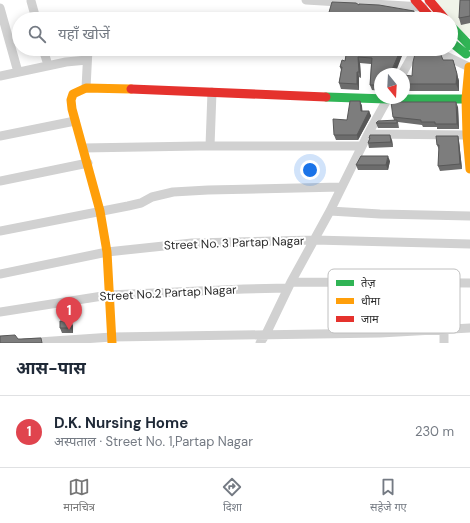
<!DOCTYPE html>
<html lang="hi">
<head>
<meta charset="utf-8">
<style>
	:root { --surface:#fff; --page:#f6f6f7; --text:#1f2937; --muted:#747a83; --line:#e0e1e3; --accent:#767676 }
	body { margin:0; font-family:"DM Sans","Noto Sans Devanagari",sans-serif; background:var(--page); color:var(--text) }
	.compass { position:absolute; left:374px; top:68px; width:36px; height:36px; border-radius:50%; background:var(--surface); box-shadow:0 2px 10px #0003; rotate:162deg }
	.you { position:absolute; left:310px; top:170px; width:14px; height:14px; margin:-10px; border:3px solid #fff; border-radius:50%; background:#1a73e8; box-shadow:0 0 0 6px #1a73e833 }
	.badge { display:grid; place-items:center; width:26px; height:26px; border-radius:50%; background:var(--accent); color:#fff; font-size:13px; font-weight:700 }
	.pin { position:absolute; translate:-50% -33px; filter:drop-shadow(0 1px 2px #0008) }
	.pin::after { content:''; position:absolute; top:21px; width:14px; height:12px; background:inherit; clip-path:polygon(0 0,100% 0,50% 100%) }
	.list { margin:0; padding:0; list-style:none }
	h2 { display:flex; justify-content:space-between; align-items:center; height:52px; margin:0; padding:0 16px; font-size:17px }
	h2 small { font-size:13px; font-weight:400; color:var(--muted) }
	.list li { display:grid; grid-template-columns:26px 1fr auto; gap:12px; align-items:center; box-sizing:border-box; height:72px; padding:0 16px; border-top:1px solid var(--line) }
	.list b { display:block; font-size:15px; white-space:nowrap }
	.list p { margin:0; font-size:13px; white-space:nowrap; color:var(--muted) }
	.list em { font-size:13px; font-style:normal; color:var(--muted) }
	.icon { flex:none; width:22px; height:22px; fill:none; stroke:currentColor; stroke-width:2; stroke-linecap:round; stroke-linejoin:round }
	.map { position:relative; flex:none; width:470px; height:343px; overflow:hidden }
	.search { position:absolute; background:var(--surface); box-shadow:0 2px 10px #0003; left:12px; right:12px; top:12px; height:44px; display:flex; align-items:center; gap:10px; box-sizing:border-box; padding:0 14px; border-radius:22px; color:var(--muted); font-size:15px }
	.sheet { height:124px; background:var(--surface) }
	nav { display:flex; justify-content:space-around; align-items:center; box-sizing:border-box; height:56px; border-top:1px solid var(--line); background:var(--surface); font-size:11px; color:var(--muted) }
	nav a { display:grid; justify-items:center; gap:2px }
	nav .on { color:var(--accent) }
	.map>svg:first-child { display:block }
</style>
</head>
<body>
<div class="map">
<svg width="470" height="343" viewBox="0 0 470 343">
	<rect width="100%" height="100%" fill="#fff"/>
	<path fill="#f0f4e9" d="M435 0H470V37H466Z"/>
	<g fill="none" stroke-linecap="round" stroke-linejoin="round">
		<path stroke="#d1d1d1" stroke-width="9" d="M306 0 423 7
			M31 1 36 19
			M0 8 18 72
			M43 49 48 65
			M375 49 432 52 446 56 469 67
			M402 74 415 51
			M0 76 66 62 87 60
			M86 88 88 49
			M368 134 467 135
			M0 136 75 121
			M210 146 212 92
			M83 148 199 146H362
			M0 181 88 163
			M330 211 380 214 470 216
			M0 231 128 206 141 203 152 197 173 192 208 190 341 187
			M0 274 107 252 192 243 314 240 470 244
			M291 282 470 283
			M0 312 109 295 244 289 288 288
			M24 343 112 337 380 333 470 328
			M260 343 266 334 291 282 330 211 368 134 388 98
			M444 343V330"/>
		<path stroke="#30b455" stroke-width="9" d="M451 26 470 46
			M451 42 466 54
			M326 97 387 99H466"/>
		<path stroke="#ff9f0a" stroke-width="9" d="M469 67 466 99 467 135 470 169
			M112 343 107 252 100 211 72 109 71 100 73 94 86 88 131 89"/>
		<path stroke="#e5322d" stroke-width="9" d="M415 0 432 19
			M429 0 445 19
			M131 89 326 97"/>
	</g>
	<path fill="#6c6c6c" d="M470 0V23L461 25 459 18Z
		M347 49 402 56 380 74V91L372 90 370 85 371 64 360 63 361 78 359 77V90L341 89 339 83 341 70 340 67 345 61Z
		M443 60H453L459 81V91H404V75L412 76Z
		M360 101 362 106V111H369L371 116 358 140H336L334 135 347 120Z
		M458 107 459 129H437V127H423L422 125 398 122 399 128H378L376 123 394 120 393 117Z
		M458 136 459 141 462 169 440 171 438 166 439 150 437 145Z
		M369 138 392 140 393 147 369 148 368 143 369 140Z
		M390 161 388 170H358L356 165Z
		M71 321 73 326V333H62L60 328Z"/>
	<path fill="#585858" d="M414 11 416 17 415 19H412Z
		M400 51 402 56 395 74H390Z
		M358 57 360 63 361 78 359 72Z
		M453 60 459 81V91L456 84Z
		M357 72 359 77V90L357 84Z
		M360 101 362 106 363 116 361 111Z
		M456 102 458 107 459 129 457 124Z
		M369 111 371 116 358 140 357 135Z
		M390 135 392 140 393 147 391 142Z
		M458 136 459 141 462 169 460 164Z
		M388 156 390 161 388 170 386 165Z
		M71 321 73 326V333L71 328Z"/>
	<path fill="#7d7d7d" stroke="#585858" d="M460 0H470V16L459 18Z
		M332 2 356 3 359 5V4L379 5 414 11 412 19H327Z
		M347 49H372L400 51 390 74H380V85H370L372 58 358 57 359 72H357V84L339 83 342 67H340L342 60 345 61Z
		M416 50 441 55 443 60H453L457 74 456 84H404V75L412 76 413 62Z
		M350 101H360L361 111H369L357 135H334L333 119 347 120Z
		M391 102H456L457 124H435V122H421V120L393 117Z
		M397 120V123H376L378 121Z
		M370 135H390L391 142 368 143 370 138H369Z
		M436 136H458L460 164 438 166 439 145H437Z
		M361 156H388L386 165H356Z
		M60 321H71V328H60Z
		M15 335 18 339H21L41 338 42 343H0V336Z"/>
	<g text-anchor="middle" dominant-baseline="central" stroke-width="4" stroke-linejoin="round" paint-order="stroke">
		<g font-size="12" fill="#2c2c2c" stroke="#fff">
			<text transform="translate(234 243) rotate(-2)">Street No. 3 Partap Nagar</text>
			<text transform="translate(168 293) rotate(-3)">Street No.2 Partap Nagar</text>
		</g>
	</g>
	<rect x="328" y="269" width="132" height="64" rx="6" fill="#fff" stroke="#c0c0c0" stroke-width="1"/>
	<rect x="336" y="280" width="18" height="6" fill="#30b455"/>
	<rect x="336" y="298" width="18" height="6" fill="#ff9f0a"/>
	<rect x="336" y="316" width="18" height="6" fill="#e5322d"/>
	<g font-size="11" fill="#2c2c2c">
		<text x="361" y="287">तेज़</text>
		<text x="361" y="305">धीमा</text>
		<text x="361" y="323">जाम</text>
	</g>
</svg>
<svg class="compass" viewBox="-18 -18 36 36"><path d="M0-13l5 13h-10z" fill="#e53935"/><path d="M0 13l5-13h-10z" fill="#747a83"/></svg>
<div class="you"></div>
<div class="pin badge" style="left:69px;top:330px;background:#e0444e">1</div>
<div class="search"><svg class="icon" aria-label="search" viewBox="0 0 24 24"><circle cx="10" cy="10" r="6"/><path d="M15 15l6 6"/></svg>यहाँ खोजें</div>
</div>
<section class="sheet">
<h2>आस-पास<small></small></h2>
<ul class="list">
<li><span class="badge" style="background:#e0444e">1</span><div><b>D.K. Nursing Home</b><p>अस्पताल · Street No. 1,Partap Nagar</p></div><em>230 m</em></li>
</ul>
</section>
<nav>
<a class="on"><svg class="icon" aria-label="map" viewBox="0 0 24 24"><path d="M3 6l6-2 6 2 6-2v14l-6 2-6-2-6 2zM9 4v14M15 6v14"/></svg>मानचित्र</a>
<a><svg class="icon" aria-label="directions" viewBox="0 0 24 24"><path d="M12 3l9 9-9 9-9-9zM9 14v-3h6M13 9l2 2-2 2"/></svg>दिशा</a>
<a><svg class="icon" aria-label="saved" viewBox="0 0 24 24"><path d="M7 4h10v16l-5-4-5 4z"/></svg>सहेजे गए</a>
</nav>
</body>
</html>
